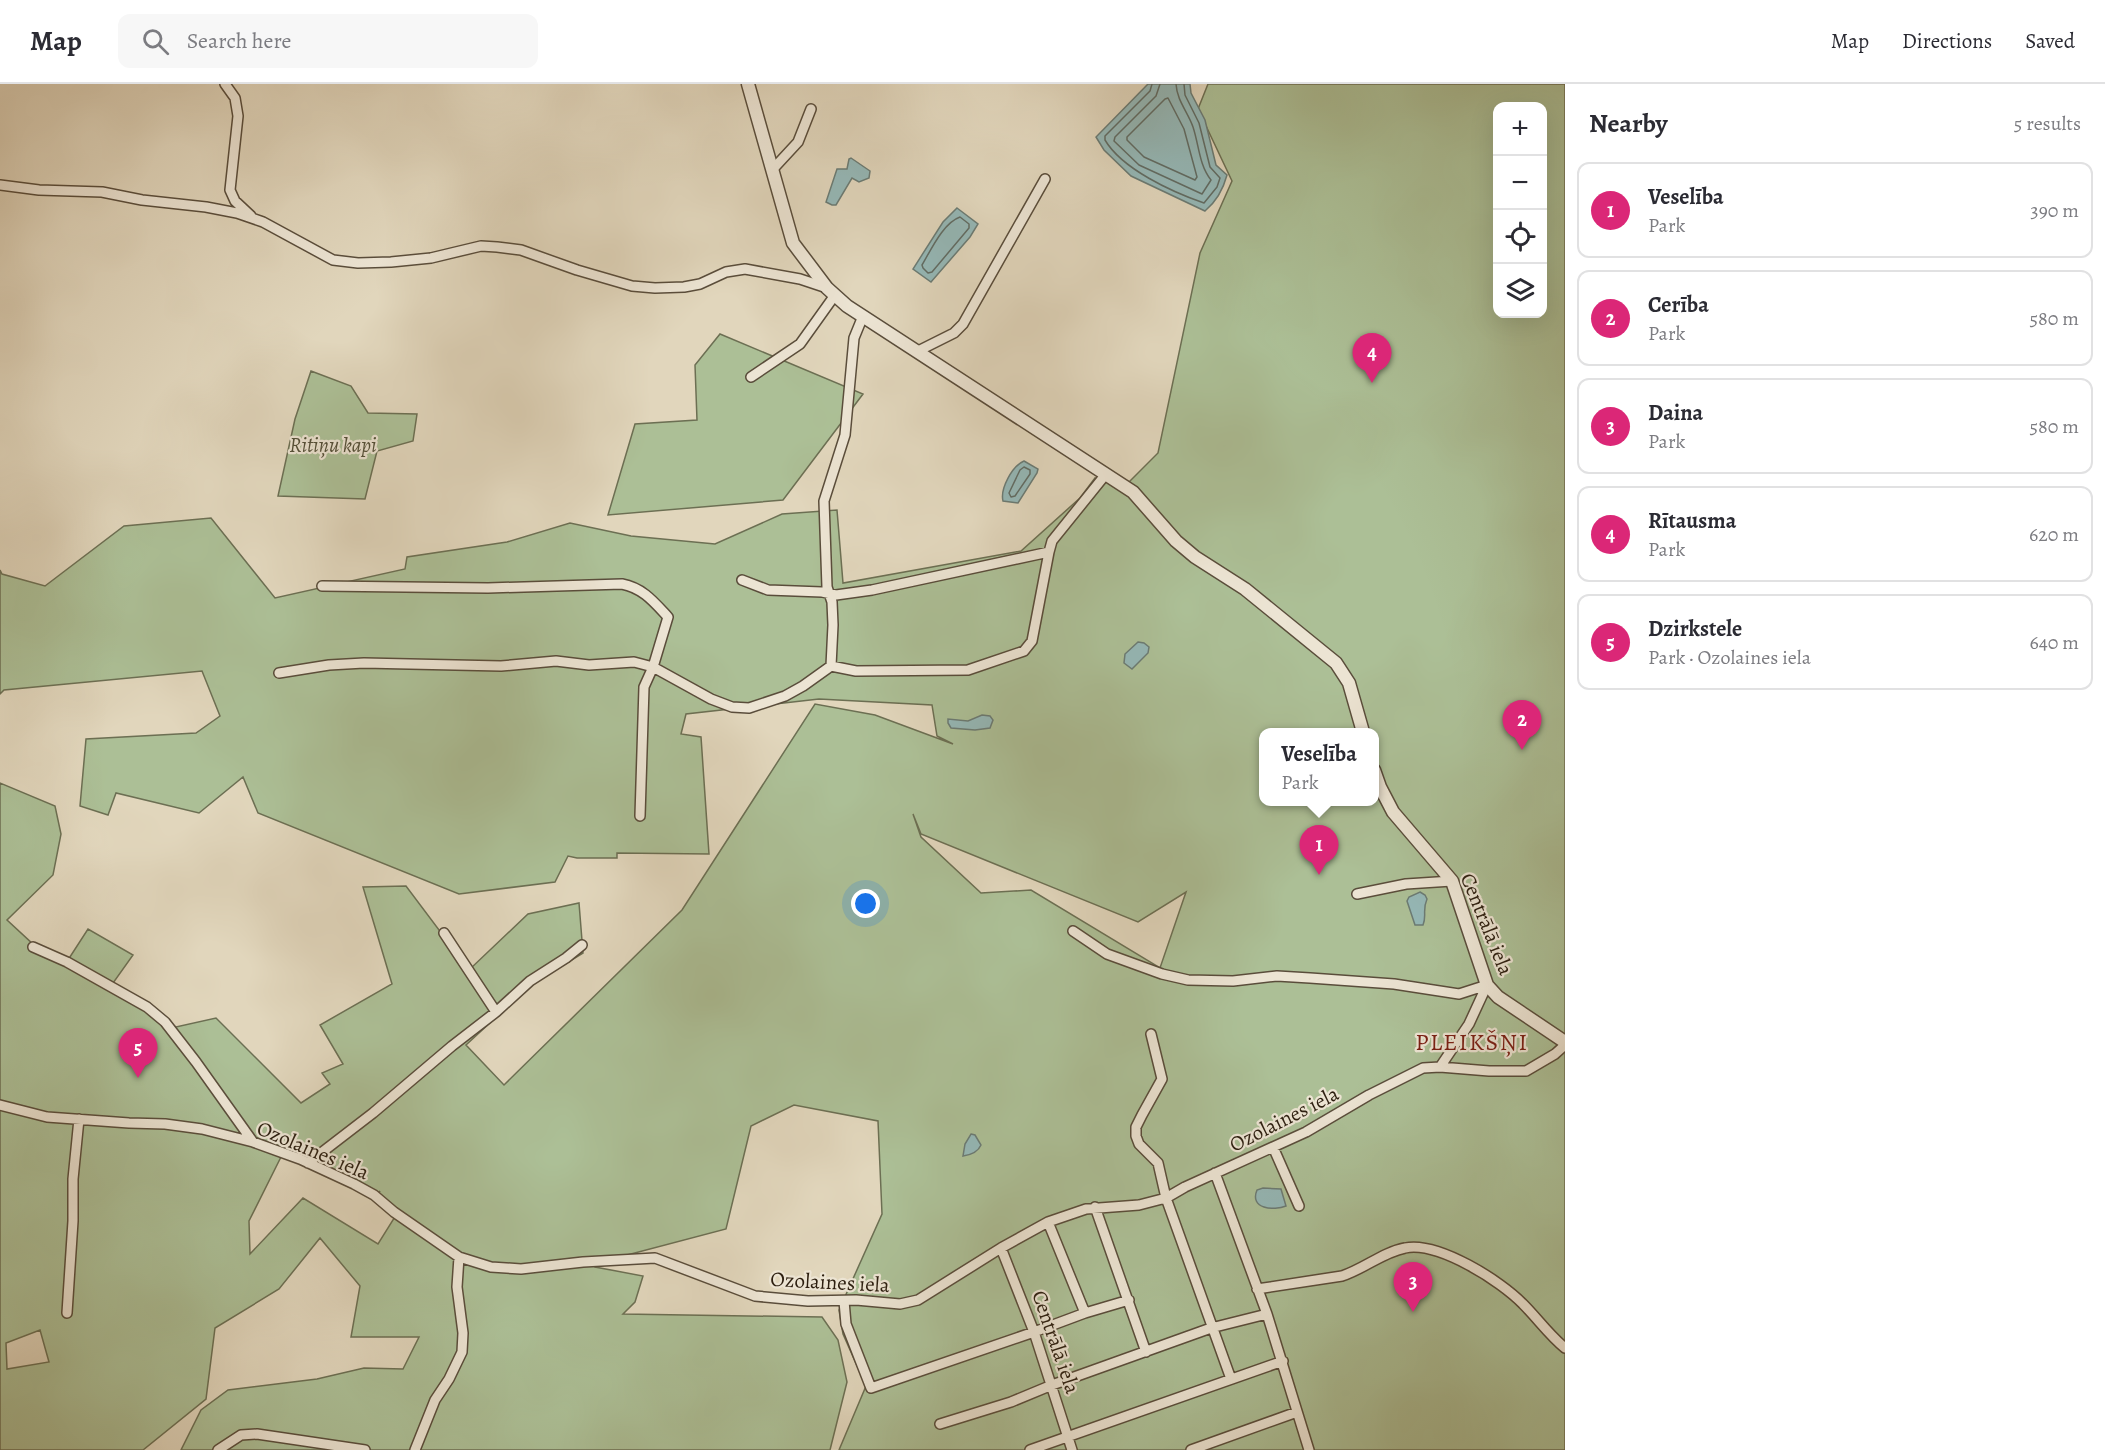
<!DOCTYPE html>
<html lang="en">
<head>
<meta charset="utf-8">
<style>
	:root { --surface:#fff; --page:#f7f7f7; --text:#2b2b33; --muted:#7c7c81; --line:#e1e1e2; --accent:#db2777 }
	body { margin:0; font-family:Alegreya,serif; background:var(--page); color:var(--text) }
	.controls { position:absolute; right:18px; top:18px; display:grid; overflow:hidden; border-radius:12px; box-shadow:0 6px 24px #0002 }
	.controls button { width:54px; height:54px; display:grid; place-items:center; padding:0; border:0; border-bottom:2px solid var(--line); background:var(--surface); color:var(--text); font:30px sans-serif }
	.you { position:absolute; left:866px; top:820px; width:21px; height:21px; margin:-15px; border:4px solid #fff; border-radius:50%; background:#1a73e8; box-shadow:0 0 0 9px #1a73e833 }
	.badge { display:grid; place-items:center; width:39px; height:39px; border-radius:50%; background:var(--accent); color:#fff; font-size:20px; font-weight:700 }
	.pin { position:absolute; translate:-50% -50px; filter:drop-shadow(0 2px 3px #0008) }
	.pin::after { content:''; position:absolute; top:32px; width:21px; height:18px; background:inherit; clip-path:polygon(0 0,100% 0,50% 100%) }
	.popup { position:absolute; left:1259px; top:644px; width:120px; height:78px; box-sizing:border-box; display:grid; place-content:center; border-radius:12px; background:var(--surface); filter:drop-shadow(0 2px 4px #0005); font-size:20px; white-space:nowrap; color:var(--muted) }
	.popup b { font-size:22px; color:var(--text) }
	.popup::after { content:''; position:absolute; left:50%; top:100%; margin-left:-12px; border:12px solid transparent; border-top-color:var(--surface) }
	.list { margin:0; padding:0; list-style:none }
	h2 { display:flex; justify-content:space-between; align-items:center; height:78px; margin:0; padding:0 24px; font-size:26px }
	h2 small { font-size:20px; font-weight:400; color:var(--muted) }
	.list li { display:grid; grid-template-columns:39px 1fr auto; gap:18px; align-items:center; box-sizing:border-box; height:96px; margin:0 12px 12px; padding:0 12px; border:2px solid var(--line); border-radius:12px }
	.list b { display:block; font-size:22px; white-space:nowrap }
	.list p { margin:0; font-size:20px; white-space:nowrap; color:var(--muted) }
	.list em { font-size:20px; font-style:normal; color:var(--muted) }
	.icon { flex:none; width:33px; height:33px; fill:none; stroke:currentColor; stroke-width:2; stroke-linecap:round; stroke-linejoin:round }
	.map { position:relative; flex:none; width:1565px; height:1366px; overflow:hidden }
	header { display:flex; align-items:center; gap:36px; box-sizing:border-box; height:84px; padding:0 30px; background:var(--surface); border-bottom:2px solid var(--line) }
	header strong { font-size:28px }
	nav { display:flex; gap:33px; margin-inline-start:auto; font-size:21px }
	.search { width:420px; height:54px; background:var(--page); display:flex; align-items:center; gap:15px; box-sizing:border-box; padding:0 21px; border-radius:12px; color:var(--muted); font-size:22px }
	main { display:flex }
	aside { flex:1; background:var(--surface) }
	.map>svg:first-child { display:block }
</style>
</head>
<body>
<header>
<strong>Map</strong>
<div class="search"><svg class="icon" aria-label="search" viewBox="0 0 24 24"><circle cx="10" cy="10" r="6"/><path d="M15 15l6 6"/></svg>Search here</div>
<nav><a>Map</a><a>Directions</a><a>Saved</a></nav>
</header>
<main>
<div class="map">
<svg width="1565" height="1366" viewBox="0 0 1565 1366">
	<rect width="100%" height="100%" fill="#e1d6bc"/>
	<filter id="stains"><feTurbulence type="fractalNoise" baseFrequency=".00333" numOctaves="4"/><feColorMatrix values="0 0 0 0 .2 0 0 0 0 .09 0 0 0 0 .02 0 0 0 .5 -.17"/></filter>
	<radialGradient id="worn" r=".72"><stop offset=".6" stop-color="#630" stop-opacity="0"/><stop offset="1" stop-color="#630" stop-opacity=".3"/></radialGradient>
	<path fill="#acbf96" stroke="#6c6f53" stroke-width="1.5" fill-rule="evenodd" d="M1208 0H1565V1366H839L866 1302 843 1250 839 1226 882 1130 878 1037 794 1021 751 1042 726 1145 593 1180 595 1183 643 1192 635 1218 623 1230 822 1233 838 1256 847 1298 830 1366H181L201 1326 228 1306 317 1295 364 1284 403 1285 419 1253H351L360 1202 320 1154 279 1205 215 1244 206 1315 143 1366H0V699L55 722 61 750 53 791 7 836 33 860 68 876 88 845 133 871 113 899 176 943 216 934 301 1019 330 1000 322 989 343 980 320 941 392 900 363 803 406 802 469 886 528 830 579 819 583 869 532 900 466 961 504 1001 682 826 815 620 875 631 953 660 937 652 932 621 819 615 686 630 681 650 701 653 709 770 617 769V774H577L568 772 555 798 459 810 258 729 243 693 199 729 116 709 108 731 80 722 86 655 196 649 220 632 202 587 4 606 0 610V486L2 490 45 502 124 442 211 434 275 514 405 485 407 473 507 458 570 439 631 452 715 460 782 430 837 426 843 499 1021 467 1080 414 1095 394 1099 396 1106 390 1123 404 1158 369 1200 169 1232 97 1198 25ZM1498 22H1542V230H1498ZM1264 648H1374V718H1264ZM913 730 921 750 1138 838 1186 808 1160 884 1031 806 981 809 921 753ZM283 1069 374 1112 380 1107 378 1111 398 1128 378 1160 303 1114 250 1170 249 1137ZM40 1246 49 1278 7 1285 6 1259Z
		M720 250 863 310 783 416 608 431 635 340 697 336 695 281Z
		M311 287 351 302 368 329 417 330 413 357 377 367 365 415 278 412 295 335Z"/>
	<path fill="#95b8b7" stroke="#6b7b74" stroke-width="1.5" d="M1148 0H1190L1191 9 1205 36 1216 81 1227 91C1223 106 1217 117 1205 127L1131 92 1104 66 1096 53Z
		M851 74 870 87 869 94 859 98 852 94 836 121H832L826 118 837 85H847L849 75Z
		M957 124 978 140 970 153 931 198 913 185 943 138Z
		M1024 377 1038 385 1037 389 1018 419 1003 417C1000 405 1012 382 1024 377Z
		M1138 558 1144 559 1149 563 1148 569 1132 585 1124 579 1125 570Z
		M982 631 990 632 993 636 990 644 975 646 951 644 948 639V635L968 637Z
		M1420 808 1425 811 1427 815C1422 826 1427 832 1423 841H1415L1407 817 1409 813Z
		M971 1050 975 1051 981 1061C978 1068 970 1071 963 1072L965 1060Z
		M1263 1104 1281 1105 1286 1122C1274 1127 1249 1125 1257 1106Z"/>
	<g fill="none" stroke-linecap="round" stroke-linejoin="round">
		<path stroke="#616c64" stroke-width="1.5" d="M1152 0 1150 7 1105 52V56C1122 85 1172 108 1204 119L1217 103 1220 94 1210 83 1199 39 1185 11 1184 0
			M1160 0 1156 12 1115 53 1114 57 1139 81 1202 110 1211 96C1199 81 1199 61 1193 43 1188 28 1177 17 1176 0
			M1168 14 1184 45 1197 93 1195 96 1144 73 1127 56V53L1165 15Z
			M960 133 969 140V144L932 188 928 189 923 184 922 181C931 166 943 139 960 133Z
			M1024 383 1030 386V390L1015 412 1011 413 1009 409 1020 386Z"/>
		<defs>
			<path id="minor" d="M225 0 235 14 238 32 230 106 235 117 251 132
				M773 85 798 58 811 25
				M0 101 39 106 102 108 142 116 206 123 237 129 263 138 333 176 358 179 391 178 431 174 481 162 497 163 521 166 577 186 632 202 655 204 684 203 700 200 726 188 745 185 800 195 827 204
				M918 267 954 249 963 240 1045 95
				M751 293 800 260 835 211
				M742 496 768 506 822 508 836 511 872 506 1049 468 1052 457 1106 390
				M322 502 488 504 622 500C643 504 654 518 668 533L653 583 644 603 640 732
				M831 582 833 541 832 518 827 503 824 417 845 351 854 254 863 232
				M279 589 329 581 364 579 501 582 556 577 589 581 634 578 653 583 711 615 732 623 749 624 785 612 803 602 831 582 856 587 968 586 1024 567 1032 557 1049 468
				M1357 810 1406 800 1452 797
				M1073 847 1107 870 1162 890 1188 896 1233 897 1277 892 1310 894 1394 900 1459 910 1487 901 1469 940 1440 983
				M444 849 496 928
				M33 863 67 878 147 923 165 938 196 978 253 1058
				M1151 950 1162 995 1142 1031 1136 1043V1052L1139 1060 1158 1079 1166 1114 1231 1295
				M0 1021 47 1033 129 1039 165 1040 202 1045 253 1058 300 1075 354 1100 374 1111 394 1128 459 1173 491 1183 521 1185 583 1178 655 1174 755 1212 808 1217 856 1216 900 1220 918 1216 1001 1164 1048 1138 1086 1125 1139 1121 1166 1114 1185 1103 1306 1048 1369 1011 1423 984 1440 983 1489 987H1526L1555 970 1565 961
				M1273 1063 1299 1122
				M308 1079 373 1029 452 962 496 928 530 897 566 874 582 861
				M1215 1089 1267 1230 1309 1366
				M1095 1123 1146 1268
				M1048 1138 1085 1229
				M1001 1164 1034 1248 1072 1366
				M1257 1205 1342 1192C1364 1185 1383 1168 1405 1164 1438 1157 1501 1197 1523 1220 1538 1235 1549 1251 1565 1264
				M844 1217 846 1240 871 1304 1034 1248 1085 1229 1129 1216
				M67 1229 73 1137V1095L79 1035
				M940 1340 1011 1318 1052 1301 1211 1244 1267 1230
				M218 1366 241 1351 257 1350 365 1366
				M415 1366 435 1316 449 1295 462 1268 463 1249 457 1203 459 1173
				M1030 1366 1283 1277
				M1191 1366 1297 1328"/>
			<path id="tertiary" d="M748 0 793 159 827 204 847 222 1133 408 1176 457 1195 473 1245 505 1336 579 1349 599 1363 648
				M1374 686 1380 703 1393 728 1452 797 1487 901 1498 913 1565 958"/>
		</defs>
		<use href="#minor" stroke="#5a4d3b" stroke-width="12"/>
		<use href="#tertiary" stroke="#5a4d3b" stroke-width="15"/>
		<use href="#minor" stroke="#ece4d3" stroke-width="9"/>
		<use href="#tertiary" stroke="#ece4d3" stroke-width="12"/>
	</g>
	<g text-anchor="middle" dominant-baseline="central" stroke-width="4.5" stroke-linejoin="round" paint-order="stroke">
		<g font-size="21" font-style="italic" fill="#534f38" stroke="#ece4d3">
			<text x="333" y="361">Ritiņu kapi</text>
		</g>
		<g font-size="21" fill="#2d1f10" stroke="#ece4d3">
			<text transform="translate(1487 840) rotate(68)">Centrālā iela</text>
			<text transform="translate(1284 1035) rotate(-27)">Ozolaines iela</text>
			<text transform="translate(313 1066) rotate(23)">Ozolaines iela</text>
			<text transform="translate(830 1198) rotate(3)">Ozolaines iela</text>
			<text transform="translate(1056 1258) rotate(71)">Centrālā iela</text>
		</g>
		<g font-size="24" letter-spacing="1.5" fill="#7a1f14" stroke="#ece4d3">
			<text x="1472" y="958">PLEIKŠŅI</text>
		</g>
	</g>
	<rect width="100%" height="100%" filter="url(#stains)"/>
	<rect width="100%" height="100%" fill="url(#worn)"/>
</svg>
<div class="controls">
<button>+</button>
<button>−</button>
<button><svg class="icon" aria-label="locate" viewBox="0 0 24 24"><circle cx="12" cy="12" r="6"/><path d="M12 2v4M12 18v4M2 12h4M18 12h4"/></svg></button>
<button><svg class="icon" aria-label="layers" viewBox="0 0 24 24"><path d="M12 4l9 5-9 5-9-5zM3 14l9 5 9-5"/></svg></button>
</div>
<div class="you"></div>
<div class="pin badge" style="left:1319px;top:791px">1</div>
<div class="popup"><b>Veselība</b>Park</div>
<div class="pin badge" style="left:1522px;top:666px">2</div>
<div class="pin badge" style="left:1413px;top:1228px">3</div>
<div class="pin badge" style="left:1372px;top:299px">4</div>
<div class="pin badge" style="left:138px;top:994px">5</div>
</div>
<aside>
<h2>Nearby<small>5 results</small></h2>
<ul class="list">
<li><span class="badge">1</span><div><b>Veselība</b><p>Park</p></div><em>390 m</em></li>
<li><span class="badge">2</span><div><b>Cerība</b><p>Park</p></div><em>580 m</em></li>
<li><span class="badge">3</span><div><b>Daina</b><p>Park</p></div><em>580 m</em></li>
<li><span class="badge">4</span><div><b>Rītausma</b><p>Park</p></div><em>620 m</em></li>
<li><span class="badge">5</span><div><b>Dzirkstele</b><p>Park · Ozolaines iela</p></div><em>640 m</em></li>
</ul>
</aside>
</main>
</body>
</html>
